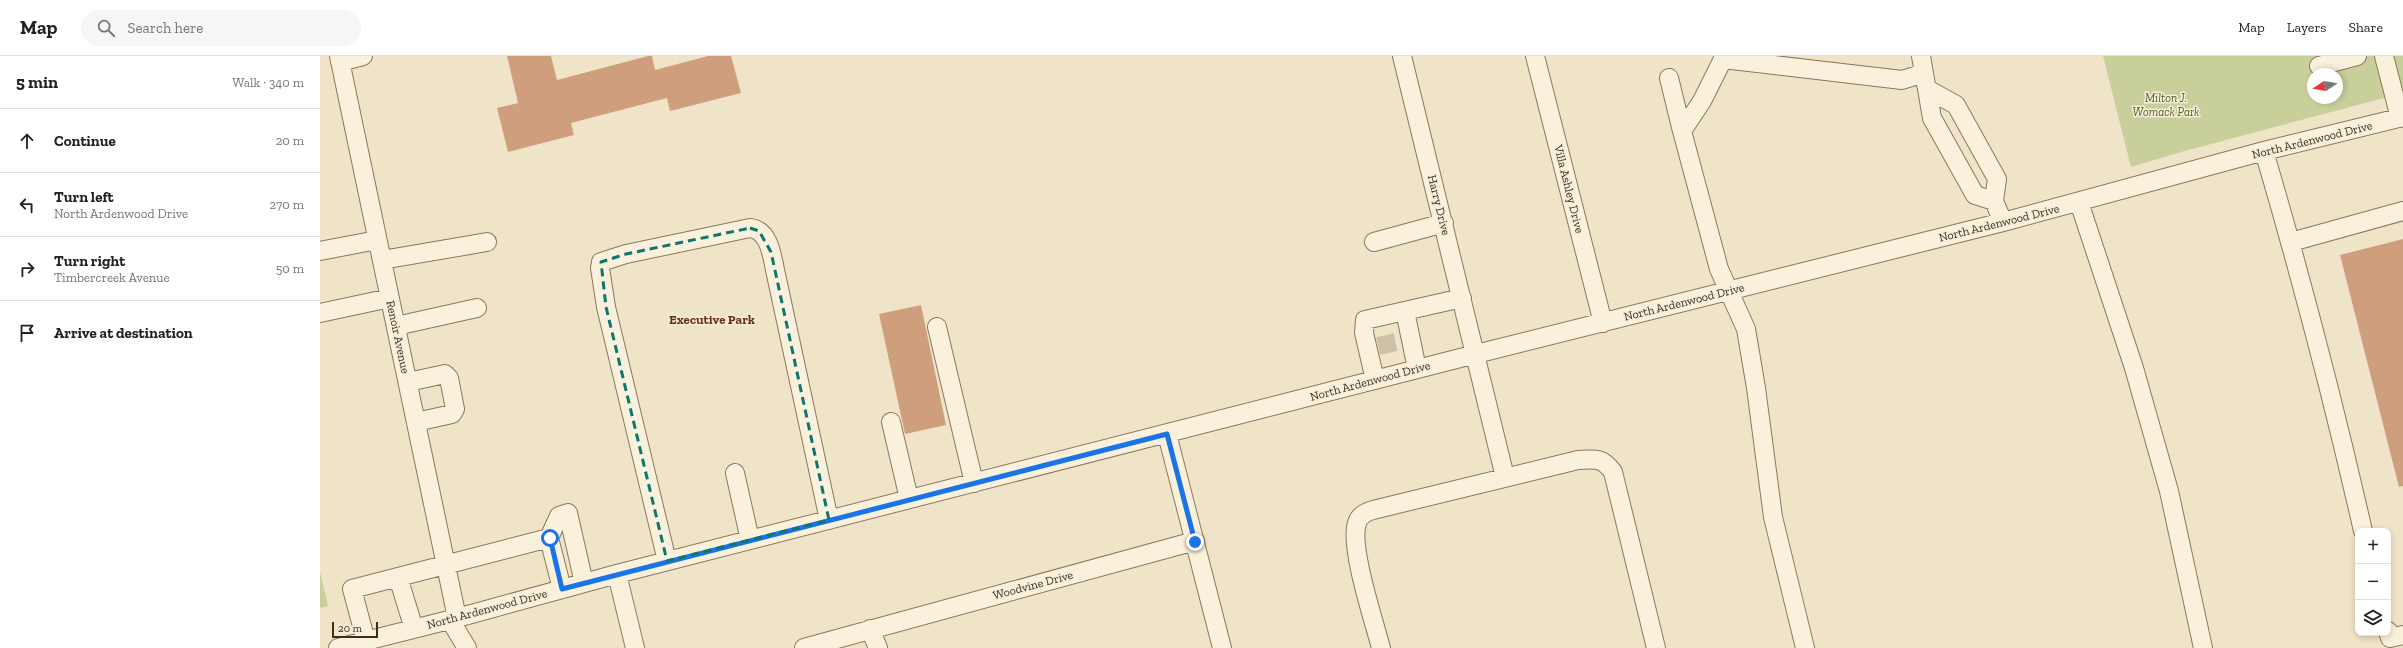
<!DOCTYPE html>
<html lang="en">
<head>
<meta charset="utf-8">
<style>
	:root { --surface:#fff; --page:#f6f6f6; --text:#222; --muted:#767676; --line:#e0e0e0 }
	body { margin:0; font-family:"Zilla Slab",serif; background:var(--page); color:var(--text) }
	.controls { position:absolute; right:12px; bottom:12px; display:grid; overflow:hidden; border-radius:8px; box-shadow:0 2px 6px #0003 }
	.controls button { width:36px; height:36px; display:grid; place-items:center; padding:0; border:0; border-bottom:1px solid var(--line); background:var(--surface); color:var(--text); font:20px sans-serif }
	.compass { position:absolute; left:1987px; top:12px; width:36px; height:36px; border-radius:50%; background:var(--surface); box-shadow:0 2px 6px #0003; rotate:258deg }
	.scale { position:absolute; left:12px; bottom:10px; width:46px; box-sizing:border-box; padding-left:4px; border:2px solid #3d2e20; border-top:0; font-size:11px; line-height:14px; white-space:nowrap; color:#3d2e20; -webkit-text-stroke:3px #f7eed8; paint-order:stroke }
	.stop { position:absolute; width:12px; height:12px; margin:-9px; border:3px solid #1a73e8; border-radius:50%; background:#fff }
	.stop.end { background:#1a73e8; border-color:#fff; box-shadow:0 1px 4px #0008 }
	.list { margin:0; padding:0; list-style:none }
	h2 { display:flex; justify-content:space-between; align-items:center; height:52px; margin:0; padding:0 16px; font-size:17px }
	h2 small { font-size:13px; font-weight:400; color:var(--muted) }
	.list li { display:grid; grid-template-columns:26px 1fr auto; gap:12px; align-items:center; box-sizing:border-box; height:64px; padding:0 16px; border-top:1px solid var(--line) }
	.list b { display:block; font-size:15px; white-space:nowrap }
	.list p { margin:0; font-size:13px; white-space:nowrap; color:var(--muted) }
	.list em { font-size:13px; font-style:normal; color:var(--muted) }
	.icon { flex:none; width:22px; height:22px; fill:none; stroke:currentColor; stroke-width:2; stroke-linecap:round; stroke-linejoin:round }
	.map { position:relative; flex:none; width:2083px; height:592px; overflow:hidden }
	header { display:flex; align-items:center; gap:24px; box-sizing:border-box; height:56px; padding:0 20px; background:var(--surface); border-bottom:1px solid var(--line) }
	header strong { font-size:19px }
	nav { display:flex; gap:22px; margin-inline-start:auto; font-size:14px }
	.search { width:280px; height:36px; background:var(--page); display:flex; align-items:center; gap:10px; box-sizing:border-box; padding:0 14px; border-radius:22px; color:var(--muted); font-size:15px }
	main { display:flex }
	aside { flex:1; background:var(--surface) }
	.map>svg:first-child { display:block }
</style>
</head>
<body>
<header>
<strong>Map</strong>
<div class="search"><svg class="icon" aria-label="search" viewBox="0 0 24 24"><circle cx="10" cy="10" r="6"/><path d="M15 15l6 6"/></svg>Search here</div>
<nav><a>Map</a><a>Layers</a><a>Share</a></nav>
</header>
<main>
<aside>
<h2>5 min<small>Walk · 340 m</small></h2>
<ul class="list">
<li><svg class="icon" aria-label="ahead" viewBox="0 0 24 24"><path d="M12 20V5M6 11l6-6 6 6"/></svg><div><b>Continue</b></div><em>20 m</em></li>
<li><svg class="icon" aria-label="left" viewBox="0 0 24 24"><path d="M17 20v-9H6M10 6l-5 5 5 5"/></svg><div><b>Turn left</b><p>North Ardenwood Drive</p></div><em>270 m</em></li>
<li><svg class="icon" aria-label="right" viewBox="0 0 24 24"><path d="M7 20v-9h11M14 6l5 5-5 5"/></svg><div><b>Turn right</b><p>Timbercreek Avenue</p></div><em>50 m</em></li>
<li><svg class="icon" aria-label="arrive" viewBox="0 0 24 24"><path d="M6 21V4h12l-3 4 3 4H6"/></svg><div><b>Arrive at destination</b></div></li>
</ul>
</aside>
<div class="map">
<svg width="2083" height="592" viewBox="0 0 2083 592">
	<rect width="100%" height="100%" fill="#f0e4c8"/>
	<path fill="#c9cf9b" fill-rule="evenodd" d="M1783 0H2083V37L1861 96 1811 111ZM1993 18H2017V42H1993Z
		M0 516 8 550 0 552Z"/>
	<path fill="#cf9f7d" d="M187 0H231L237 24 328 0H332L335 14 388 0H411L421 37 350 55 347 42 251 67 254 79 188 96 177 52 198 47Z
		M2083 183V430L2079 431 2020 199Z
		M601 249 626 369 585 378 559 258Z"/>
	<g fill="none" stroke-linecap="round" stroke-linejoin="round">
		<path stroke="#ccc0a6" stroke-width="18" stroke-dasharray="18 9" stroke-linecap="butt" d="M1058 290 1086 284"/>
		<defs>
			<path id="minor" d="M19 0 137 562
				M1082 0 1185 421
				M1215 0 1283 267
				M1403 0V3L1382 45 1362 75 1399 213 1426 273 1436 332 1453 461 1485 592
				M1601 0 1606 29
				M2064 0 2080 62
				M1403 3 1582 24 1604 17
				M20 6 43 0
				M1999 10 2037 0
				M1349 22 1362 75
				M1944 95C1981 221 2014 347 2043 475
				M1674 145 1655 139 1612 62 1607 33 1636 49 1677 123 1674 145 1683 166
				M1759 146 1814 312 1849 435 1883 592
				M1054 186 1124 167
				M1971 186 2083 155
				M0 195 57 184
				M62 204 167 186
				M1085 255 1097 313
				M0 257 70 242
				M76 270 157 252
				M617 271 654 427
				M1055 324 1044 277 1045 264 1142 242
				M88 326 125 318 129 322 135 353 132 358 96 366
				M571 366 589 443
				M847 378 902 592
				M415 417 430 484
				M229 482 239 460 248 457 264 527
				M347 505 286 251 280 212 281 206 306 198 430 172C449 174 452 199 455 214L509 464
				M297 518 315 592
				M78 521 94 573
				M130 564 147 592
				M550 573 558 592
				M2068 575 2070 582 2083 579
				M46 585 32 533 229 482 242 533
				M18 592 137 562 297 518 1156 298 1683 166 1944 95 2083 61
				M484 592 875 485
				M1061 592C1054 565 1029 490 1037 467 1039 460 1046 456 1053 454L1258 404C1275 403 1282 401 1293 416L1336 592"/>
		</defs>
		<use href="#minor" stroke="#8d765c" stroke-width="20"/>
		<use href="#minor" stroke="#faf1dc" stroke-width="18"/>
	</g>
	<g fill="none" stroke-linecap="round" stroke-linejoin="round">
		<path stroke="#1a73e8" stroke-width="5" d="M230 482 242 533 847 378 875 486"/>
	</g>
	<path fill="none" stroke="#0f766e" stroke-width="3" stroke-dasharray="8 5" stroke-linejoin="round" d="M430 172 439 175 451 196 509 464 347 505 286 251 281 206 306 198Z"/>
	<g text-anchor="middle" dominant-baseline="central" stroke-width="3" stroke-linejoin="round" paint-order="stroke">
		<g font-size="12" font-style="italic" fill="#4d5a26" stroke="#f7eed8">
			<text x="1846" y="42">Milton J.<tspan x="1846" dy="14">Womack Park</tspan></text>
		</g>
		<g font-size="12" fill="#3d2e20" stroke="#f7eed8">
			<text transform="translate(1992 84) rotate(-14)">North Ardenwood Drive</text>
			<text transform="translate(1249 133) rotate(76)">Villa Ashley Drive</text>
			<text transform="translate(1119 149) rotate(76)">Harry Drive</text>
			<text transform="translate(1679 167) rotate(-14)">North Ardenwood Drive</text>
			<text transform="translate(1364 246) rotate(-14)">North Ardenwood Drive</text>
			<text transform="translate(78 281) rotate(78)">Renoir Avenue</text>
			<text transform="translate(1050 325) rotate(-15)">North Ardenwood Drive</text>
			<text transform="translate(713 529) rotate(-15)">Woodvine Drive</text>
			<text transform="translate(167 553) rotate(-15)">North Ardenwood Drive</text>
		</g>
		<g font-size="13" font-weight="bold" fill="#6b2e1e" stroke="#f7eed8">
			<text x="392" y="263">Executive Park</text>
		</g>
	</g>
</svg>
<div class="controls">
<button>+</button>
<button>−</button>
<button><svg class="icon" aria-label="layers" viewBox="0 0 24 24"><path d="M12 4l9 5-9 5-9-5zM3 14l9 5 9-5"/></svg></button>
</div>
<svg class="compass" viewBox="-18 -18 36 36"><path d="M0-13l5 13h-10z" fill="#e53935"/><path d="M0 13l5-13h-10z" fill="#767676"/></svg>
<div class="scale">20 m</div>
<div class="stop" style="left:230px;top:482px"></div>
<div class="stop end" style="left:875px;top:486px"></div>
</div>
</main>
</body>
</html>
